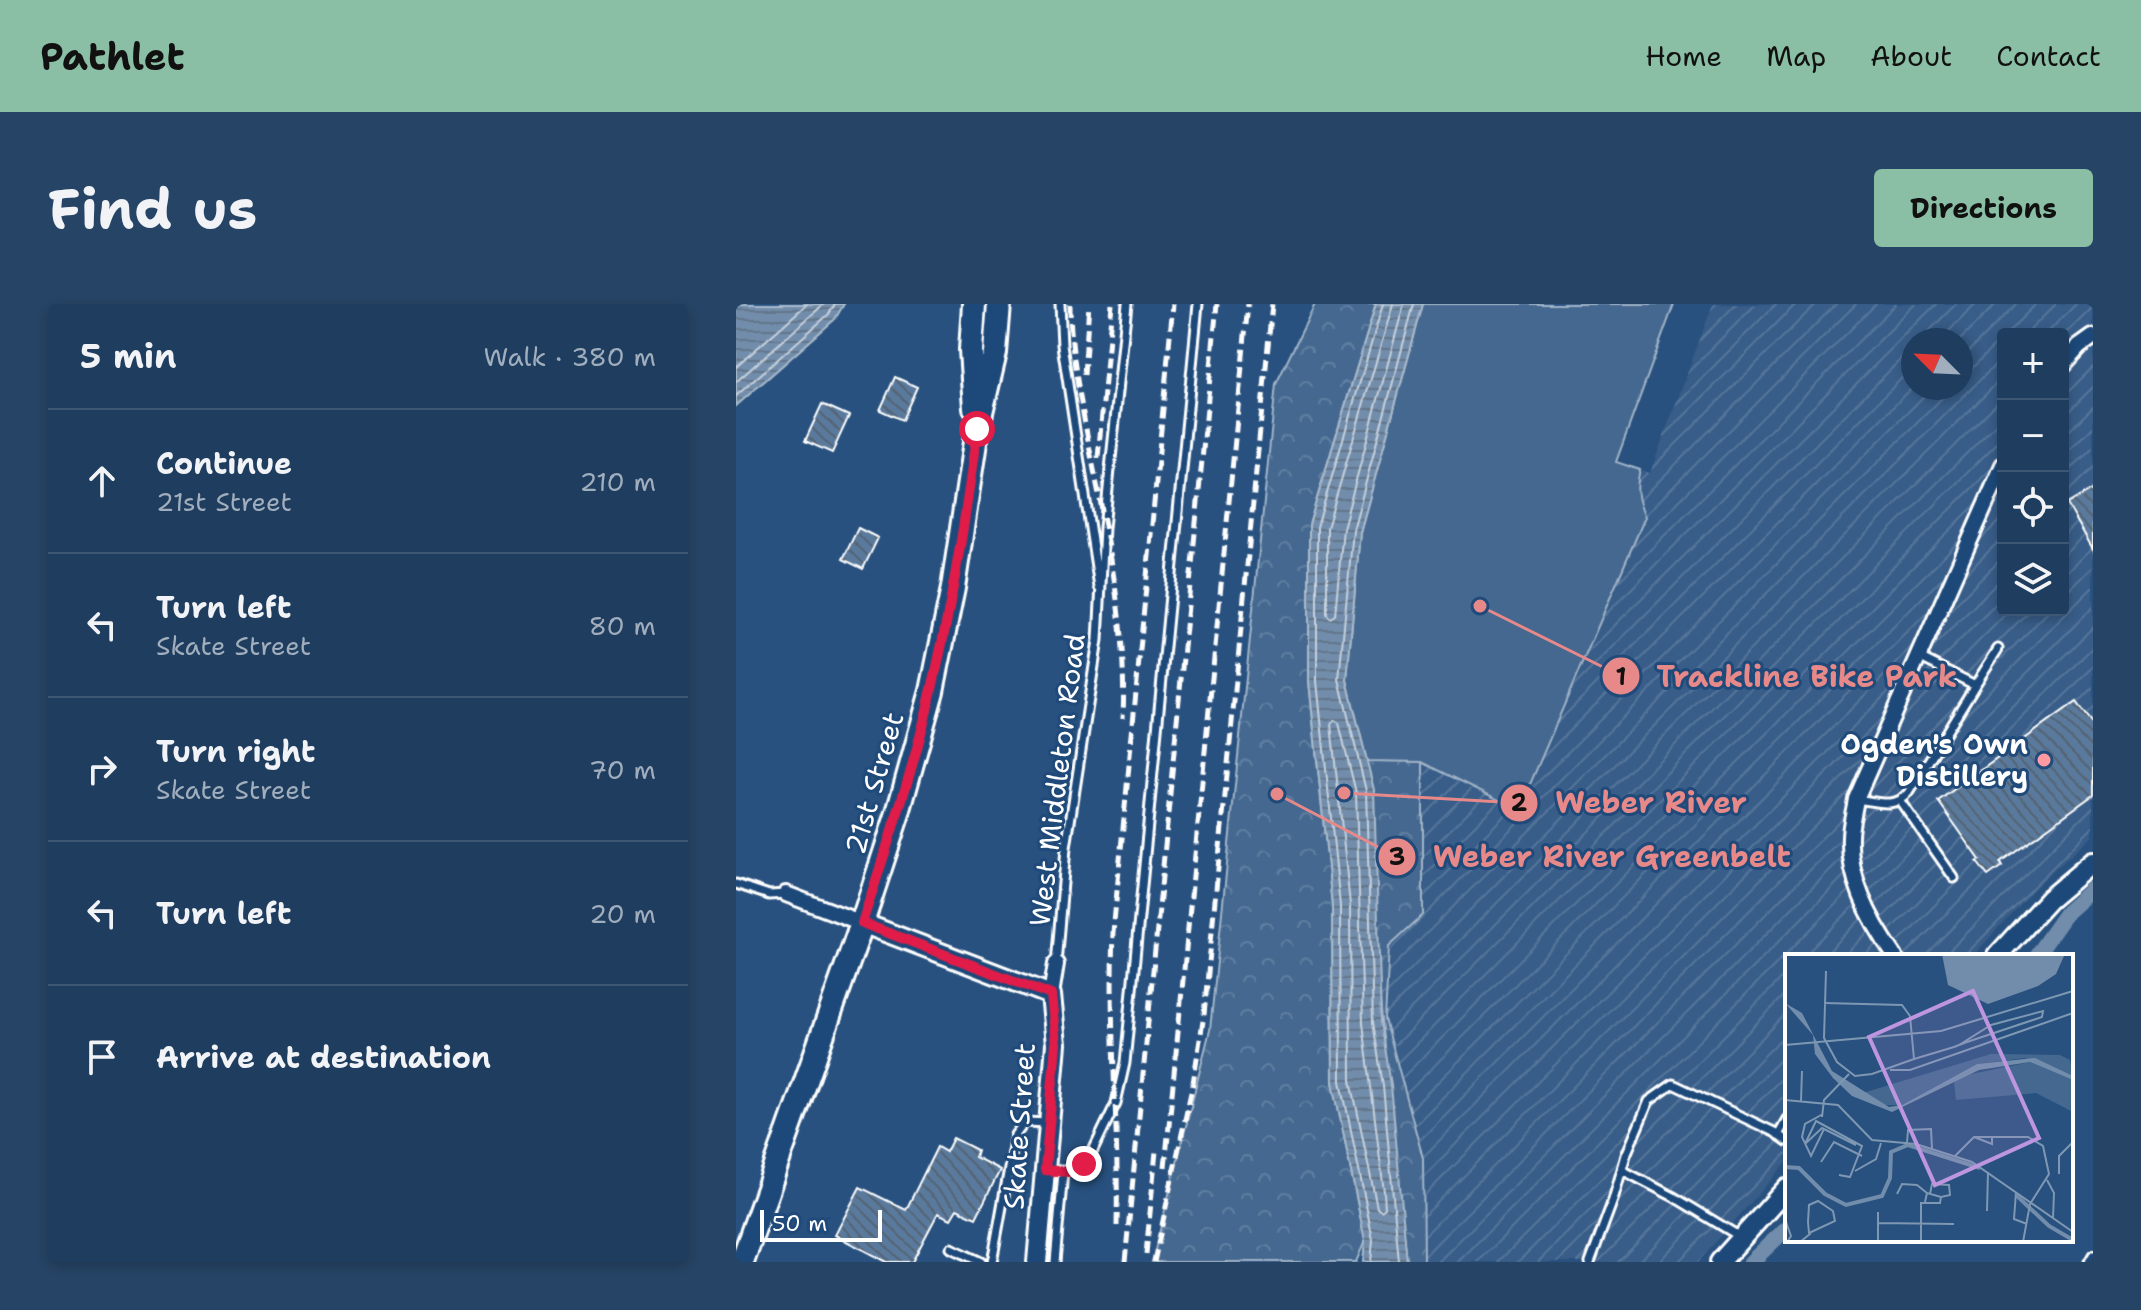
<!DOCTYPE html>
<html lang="en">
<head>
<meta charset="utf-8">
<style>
	:root { --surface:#1e3d5f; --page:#264465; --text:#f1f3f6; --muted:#a1aebd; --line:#3c5674; --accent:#8abfa5 }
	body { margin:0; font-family:"Shantell Sans",sans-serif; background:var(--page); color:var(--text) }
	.controls { position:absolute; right:24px; top:24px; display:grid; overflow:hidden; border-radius:8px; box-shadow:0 4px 12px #0003 }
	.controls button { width:72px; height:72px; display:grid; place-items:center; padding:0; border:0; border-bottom:2px solid var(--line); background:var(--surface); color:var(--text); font:40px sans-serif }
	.compass { position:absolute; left:1165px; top:24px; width:72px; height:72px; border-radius:50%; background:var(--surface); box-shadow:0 4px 12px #0003; rotate:294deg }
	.scale { position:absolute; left:24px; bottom:20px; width:122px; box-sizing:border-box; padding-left:8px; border:4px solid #fff; border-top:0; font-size:22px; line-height:28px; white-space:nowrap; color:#fff; -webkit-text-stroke:6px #1f4a7a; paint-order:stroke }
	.stop { position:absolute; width:24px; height:24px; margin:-18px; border:6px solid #e11d48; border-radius:50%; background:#fff }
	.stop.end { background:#e11d48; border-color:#fff; box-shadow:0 2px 8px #0008 }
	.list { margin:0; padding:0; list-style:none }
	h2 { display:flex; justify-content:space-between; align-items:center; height:104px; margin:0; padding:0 32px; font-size:34px }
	h2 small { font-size:26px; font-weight:400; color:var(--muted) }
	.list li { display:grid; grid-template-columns:52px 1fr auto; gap:24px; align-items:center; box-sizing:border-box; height:144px; padding:0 32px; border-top:2px solid var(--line) }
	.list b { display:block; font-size:30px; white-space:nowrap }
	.list p { margin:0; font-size:26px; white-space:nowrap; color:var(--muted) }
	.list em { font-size:26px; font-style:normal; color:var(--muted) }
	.icon { flex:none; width:44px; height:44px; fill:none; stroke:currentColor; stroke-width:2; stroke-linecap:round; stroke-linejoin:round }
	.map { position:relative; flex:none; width:1357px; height:958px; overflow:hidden; border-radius:8px }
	header { display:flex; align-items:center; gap:48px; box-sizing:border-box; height:112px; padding:0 40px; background:var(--accent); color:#111 }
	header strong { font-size:38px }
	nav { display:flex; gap:44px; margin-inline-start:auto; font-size:28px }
	.intro { display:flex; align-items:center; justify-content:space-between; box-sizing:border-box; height:192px; padding:0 48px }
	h1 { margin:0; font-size:56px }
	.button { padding:20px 36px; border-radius:8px; background:var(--accent); color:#111; font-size:28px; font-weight:700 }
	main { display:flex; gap:48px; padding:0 48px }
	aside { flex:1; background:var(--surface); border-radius:8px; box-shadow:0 4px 12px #0003 }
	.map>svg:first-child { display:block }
</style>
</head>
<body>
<header>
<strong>Pathlet</strong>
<nav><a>Home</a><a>Map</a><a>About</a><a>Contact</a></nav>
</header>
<div class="intro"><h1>Find us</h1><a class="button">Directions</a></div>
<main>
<aside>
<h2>5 min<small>Walk · 380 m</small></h2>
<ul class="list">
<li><svg class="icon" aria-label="ahead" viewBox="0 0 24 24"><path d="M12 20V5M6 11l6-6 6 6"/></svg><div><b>Continue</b><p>21st Street</p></div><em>210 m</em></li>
<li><svg class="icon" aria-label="left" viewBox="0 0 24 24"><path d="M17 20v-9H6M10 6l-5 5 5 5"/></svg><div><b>Turn left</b><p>Skate Street</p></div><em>80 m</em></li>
<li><svg class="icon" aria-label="right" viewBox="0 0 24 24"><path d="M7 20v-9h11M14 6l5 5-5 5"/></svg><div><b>Turn right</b><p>Skate Street</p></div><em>70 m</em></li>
<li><svg class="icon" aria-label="left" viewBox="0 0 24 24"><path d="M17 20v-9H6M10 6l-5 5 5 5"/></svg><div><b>Turn left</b></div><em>20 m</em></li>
<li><svg class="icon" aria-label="arrive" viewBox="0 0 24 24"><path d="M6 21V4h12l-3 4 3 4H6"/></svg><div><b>Arrive at destination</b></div></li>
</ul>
</aside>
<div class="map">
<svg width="1357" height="958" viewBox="0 0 1357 958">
	<defs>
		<pattern id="industrial-furrows" width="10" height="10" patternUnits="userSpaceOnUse" patternTransform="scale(2)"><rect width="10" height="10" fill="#375d88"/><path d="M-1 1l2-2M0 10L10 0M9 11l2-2" fill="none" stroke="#55759a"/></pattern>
		<pattern id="forest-crowns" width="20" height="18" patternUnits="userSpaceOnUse" patternTransform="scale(2)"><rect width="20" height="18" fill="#446890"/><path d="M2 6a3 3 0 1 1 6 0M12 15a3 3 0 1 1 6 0" fill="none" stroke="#607fa1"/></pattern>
		<pattern id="water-rules" width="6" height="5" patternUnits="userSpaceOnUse" patternTransform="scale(2)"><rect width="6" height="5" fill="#718dab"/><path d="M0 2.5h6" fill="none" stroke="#64768a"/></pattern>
		<pattern id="building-back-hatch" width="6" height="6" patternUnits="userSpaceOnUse" patternTransform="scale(2)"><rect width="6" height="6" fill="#5a7a9d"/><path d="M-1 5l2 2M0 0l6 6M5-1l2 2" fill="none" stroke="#536374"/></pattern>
	</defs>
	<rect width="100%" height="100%" fill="#28517f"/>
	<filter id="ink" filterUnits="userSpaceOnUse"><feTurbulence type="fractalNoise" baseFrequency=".0125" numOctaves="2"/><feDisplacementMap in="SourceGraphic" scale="16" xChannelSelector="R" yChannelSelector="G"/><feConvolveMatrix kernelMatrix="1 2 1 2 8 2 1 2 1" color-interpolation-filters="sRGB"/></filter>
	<g filter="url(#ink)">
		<path fill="url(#industrial-furrows)" fill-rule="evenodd" d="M977 0H1357V532L1301 581 1237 652H1051V858L962 958H688L687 854 649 715 653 642 687 611 686 458 783 505 909 213 904 202 900 179 904 166 914 169ZM1267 30H1327V306H1267ZM1177 36H1225V84H1177Z"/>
		<path fill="url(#forest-crowns)" stroke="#a2b4c8" stroke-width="2" d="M579 0H640L573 221V377L596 602 597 778 629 937 620 958H416L474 726 540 80Z
			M687 0V611L653 642 649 715 687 854 688 958H671L611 376 661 94Z"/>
		<path fill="#446890" stroke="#a2b4c8" stroke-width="2" d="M687 0H938L880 158 904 166C899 183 901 196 909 213L783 506 686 458 631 457 611 376 624 228Z"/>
		<path fill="url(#water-rules)" stroke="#aabbcd" stroke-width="2" d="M0 0H108L99 15 0 102Z
			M640 0H687L624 228 611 376 638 486 645 718 655 781 671 958H627L629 937 597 778 596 602 573 377V221Z"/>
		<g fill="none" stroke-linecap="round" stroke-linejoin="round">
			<path stroke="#c6d1dd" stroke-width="2" d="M657 0 591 224V310L594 314 599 311 607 224 668 0
				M0 63 71 0
				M0 78 88 0
				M0 92 93 10 99 0
				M599 416 603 419 620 489 627 719 648 888 649 904 645 907 641 904 615 776 614 601 595 420Z
				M635 958 637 936 605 777 604 602 581 377V223L647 0
				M663 958 647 782 637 718 630 487 603 375 617 226 678 0"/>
			<path stroke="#718dab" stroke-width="16" d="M1300 652 1330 609 1357 585
				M1015 958 1051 924"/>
		</g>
		<path fill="url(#building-back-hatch)" stroke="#fff" stroke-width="2" d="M159 73 181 83 166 116 144 106Z
			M86 100 113 112 96 149 69 137Z
			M1357 185V245L1331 200Z
			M122 224 142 234 127 265 107 255Z
			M1340 398 1357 421V491L1264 558 1266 562 1252 572 1241 558 1244 556 1202 497Z
			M217 834 241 846 239 853 264 866 240 914 221 905 215 915 202 909 176 958H150L99 931 124 883 170 906 201 843 210 848Z"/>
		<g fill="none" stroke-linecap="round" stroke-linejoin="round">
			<defs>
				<path id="service" d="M324 0 326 41 363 283
					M1239 381 1262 345
					M1121 495C1141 498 1159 505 1173 489L1239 381 1183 353
					M1165 498 1218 574
					M0 580 33 591 50 590
					M320 660 330 544 362 336 368 224 391 0
					M1042 831 1051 815
					M309 866C328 868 340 868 354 853L380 799 389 759 462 0
					M886 866 938 893 1006 934
					M215 944 245 958
					M256 958 279 831 289 818 313 819
					M319 958 327 868
					M854 958 877 896 890 851 913 797 937 780 1040 829 1051 837
					M1353 958 1357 951"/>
				<path id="minor" d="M1327 61 1343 43 1357 33
					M50 590 126 619
					M1159 652C1135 618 1112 576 1114 533 1114 521 1118 508 1120 495L1267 161
					M315 691 320 660"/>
				<path id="tertiary" d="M126 619 315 691 320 740 301 958
					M1261 652 1313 595 1357 558
					M984 958 1051 884"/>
				<path id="secondary" d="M238 0 235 46 239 104
					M6 958 126 619 162 509 196 387 217 284 241 125 259 49 263 0"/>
			</defs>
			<use href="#service" stroke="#fff" stroke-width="13"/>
			<use href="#minor" stroke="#fff" stroke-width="20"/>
			<use href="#tertiary" stroke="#fff" stroke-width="24"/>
			<use href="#secondary" stroke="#fff" stroke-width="28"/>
			<use href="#service" stroke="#1f4a7a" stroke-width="7"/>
			<use href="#minor" stroke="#1f4a7a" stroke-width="14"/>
			<use href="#tertiary" stroke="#1f4a7a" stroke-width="18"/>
			<use href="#secondary" stroke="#1f4a7a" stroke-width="22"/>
			<path stroke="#fff" stroke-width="5" stroke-dasharray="12 6" stroke-linecap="butt" d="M334 0C334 49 345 98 354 146 372 235 391 323 387 414
				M348 71 353 0
				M362 154 376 0
				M429 863 512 0
				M381 922C383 824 373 726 377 629L437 0
				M410 950 420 847
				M389 958 481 0
				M418 958 457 779 468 711 536 0"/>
		</g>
	</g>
	<g fill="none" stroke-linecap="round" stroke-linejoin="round" filter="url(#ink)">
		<path stroke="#e11d48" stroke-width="10" d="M241 125C230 212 216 299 196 385 178 464 151 542 126 619L315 691 320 740 309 866 332 868 348 860"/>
	</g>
	<circle fill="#ff9aa2" stroke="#1f4a7a" stroke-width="3" cx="1308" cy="456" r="8"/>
	<g text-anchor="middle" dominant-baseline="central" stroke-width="6" stroke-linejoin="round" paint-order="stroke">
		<g font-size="28" font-weight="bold" fill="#fff" stroke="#1f4a7a" text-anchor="end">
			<text x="1292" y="440">Ogden's Own<tspan x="1292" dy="32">Distillery</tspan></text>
		</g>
		<g font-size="28" fill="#fff" stroke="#1f4a7a">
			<text transform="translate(321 476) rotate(-83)">West Middleton Road</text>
			<text transform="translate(138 479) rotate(-74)">21st Street</text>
			<text transform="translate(283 822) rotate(-86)">Skate Street</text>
		</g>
	</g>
	<g transform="translate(1049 650)">
		<rect width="288" height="288" fill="#28517f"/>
		<path d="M206 100 275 101 285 106 288 122 240 104 192 110 117 151H98L78 139Z" fill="#446890"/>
		<path d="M245 108 288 126V158L251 139 171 146 169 128 177 122Z" fill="#446890"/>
		<path d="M157 0H277L279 2 271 20 253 32 203 50 163 31ZM0 49 17 59 47 117 104 153 117 151 192 110 250 104 288 122V126L245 108 194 116 107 158 67 142 48 124 30 100 28 81Z" fill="#718dab"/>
		<path fill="none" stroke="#718dab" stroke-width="4" d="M0 213 14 214 40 240 61 251 97 242 105 224 106 198 123 191 195 214M231 241 264 272 288 286"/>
		<path fill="none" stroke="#7e97b2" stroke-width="2" d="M41 17 39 84 52 108 70 122 87 120 129 105 169 93 174 91 182 88 257 63 258 57 206 71 174 91M39 49 117 51 125 62 129 105M0 91 156 77 288 37M105 116H125L288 59M0 146 53 151 87 186 131 190 187 208 288 278M16 147 17 117M38 160 20 170 17 183 26 202 39 175M37 163 39 146 64 120M189 183 207 190V182M122 189 123 176 146 175 147 195M20 190 31 167 77 192 65 223 54 221M20 190 37 174 71 191M170 202 189 183H243L258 192 264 220 245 250 238 288M36 208 49 188 77 202M70 217 91 205 96 189M274 220V202L288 188M262 226 269 239 268 264M231 238 229 265 242 270M112 240 117 230 132 231 142 239M145 240 147 230 164 231 165 241 156 243M202 257 203 218M93 258V288M0 265 6 282 2 288M93 269 169 270M15 288 25 280 24 279 23 268 24 251 33 247 48 257 50 267 24 279M136 288V249H155L156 243 142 239 140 248"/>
		<path fill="#bd96df" fill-opacity="0.15" stroke="#bd96df" stroke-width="4" d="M188 37 254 184 150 231 84 83Z"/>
		<rect width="288" height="288" fill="none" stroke="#fff" stroke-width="4"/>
	</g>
	<path fill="none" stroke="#e88989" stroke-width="3" d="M744 302L885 372M608 489L783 499M541 490L661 553"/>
	<g fill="#e88989" stroke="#1f4a7a" stroke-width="3">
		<circle cx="744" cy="302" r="8"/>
		<circle cx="608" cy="489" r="8"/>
		<circle cx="541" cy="490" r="8"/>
		<circle cx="885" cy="372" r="20"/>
		<circle cx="783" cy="499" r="20"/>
		<circle cx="661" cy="553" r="20"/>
	</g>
	<g font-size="24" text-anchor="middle" font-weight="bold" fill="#111">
		<text x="885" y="381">1</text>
		<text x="783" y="507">2</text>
		<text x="661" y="561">3</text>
	</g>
	<g font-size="30" text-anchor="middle" font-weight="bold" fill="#e88989" stroke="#1f4a7a" stroke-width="6" stroke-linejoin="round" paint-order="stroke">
		<text x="1071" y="383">Trackline Bike Park</text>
		<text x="915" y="509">Weber River</text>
		<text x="876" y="563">Weber River Greenbelt</text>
	</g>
</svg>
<div class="controls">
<button>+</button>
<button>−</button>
<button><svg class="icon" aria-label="locate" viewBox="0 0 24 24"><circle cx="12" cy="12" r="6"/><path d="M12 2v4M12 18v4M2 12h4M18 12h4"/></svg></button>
<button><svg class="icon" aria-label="layers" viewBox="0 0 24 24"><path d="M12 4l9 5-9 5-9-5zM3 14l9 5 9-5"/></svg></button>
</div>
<svg class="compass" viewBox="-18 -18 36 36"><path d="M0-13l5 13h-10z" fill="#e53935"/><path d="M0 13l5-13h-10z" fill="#a1aebd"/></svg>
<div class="scale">50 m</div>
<div class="stop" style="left:241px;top:125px"></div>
<div class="stop end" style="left:348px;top:860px"></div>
</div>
</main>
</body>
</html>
